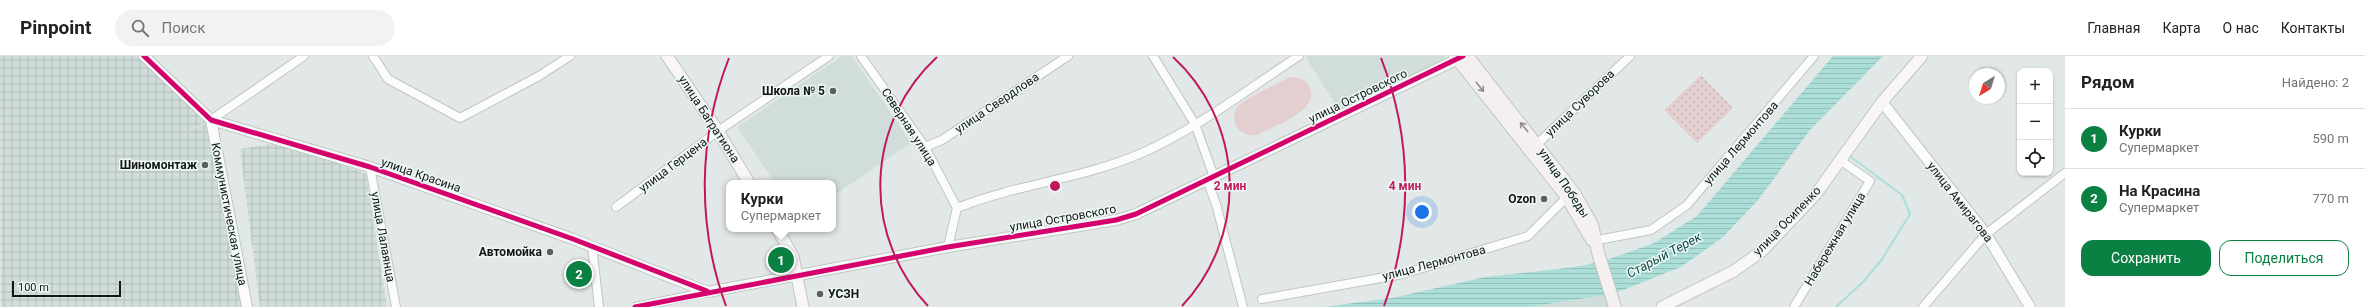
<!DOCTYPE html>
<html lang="ru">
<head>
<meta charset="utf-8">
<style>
	:root { --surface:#fff; --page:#f2f2f2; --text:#202124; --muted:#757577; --line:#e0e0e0; --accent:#0b8043 }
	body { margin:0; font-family:Roboto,sans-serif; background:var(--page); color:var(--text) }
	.controls { position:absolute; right:12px; top:12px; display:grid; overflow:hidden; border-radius:8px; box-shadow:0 1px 3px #0004 }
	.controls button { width:36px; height:36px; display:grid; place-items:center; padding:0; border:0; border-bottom:1px solid var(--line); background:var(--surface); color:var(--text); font:20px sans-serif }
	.compass { position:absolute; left:1969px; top:12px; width:36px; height:36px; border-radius:50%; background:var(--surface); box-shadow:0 1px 3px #0004; rotate:218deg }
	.scale { position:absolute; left:12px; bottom:10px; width:109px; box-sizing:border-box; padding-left:4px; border:2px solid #131616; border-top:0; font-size:11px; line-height:14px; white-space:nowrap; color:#131616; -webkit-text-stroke:3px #eef8f6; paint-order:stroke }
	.you { position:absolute; left:1422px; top:156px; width:14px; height:14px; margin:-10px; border:3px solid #fff; border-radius:50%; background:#1a73e8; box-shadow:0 0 0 6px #1a73e833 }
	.badge { display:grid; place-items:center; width:26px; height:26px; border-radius:50%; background:var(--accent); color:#fff; font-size:13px; font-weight:700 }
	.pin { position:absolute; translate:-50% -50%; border:2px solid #fff; box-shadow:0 1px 4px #0006 }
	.popup { position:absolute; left:726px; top:124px; width:110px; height:52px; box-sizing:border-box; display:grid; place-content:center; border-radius:8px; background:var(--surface); filter:drop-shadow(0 1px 3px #0005); font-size:13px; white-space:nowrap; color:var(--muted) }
	.popup b { font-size:15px; color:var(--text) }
	.popup::after { content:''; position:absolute; left:50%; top:100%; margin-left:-8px; border:8px solid transparent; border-top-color:var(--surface) }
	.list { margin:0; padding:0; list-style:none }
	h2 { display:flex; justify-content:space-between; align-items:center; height:52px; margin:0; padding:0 16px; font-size:17px }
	h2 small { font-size:13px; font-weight:400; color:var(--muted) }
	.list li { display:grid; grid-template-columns:26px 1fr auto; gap:12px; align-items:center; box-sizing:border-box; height:60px; padding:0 16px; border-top:1px solid var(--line) }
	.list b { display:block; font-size:15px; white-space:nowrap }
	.list p { margin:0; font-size:13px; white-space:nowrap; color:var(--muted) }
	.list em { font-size:13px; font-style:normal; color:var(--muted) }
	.actions { display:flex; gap:8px; padding:12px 16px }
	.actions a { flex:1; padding:9px 0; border:1px solid var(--accent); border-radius:12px; text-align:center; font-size:14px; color:var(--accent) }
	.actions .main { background:var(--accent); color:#fff }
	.icon { flex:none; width:22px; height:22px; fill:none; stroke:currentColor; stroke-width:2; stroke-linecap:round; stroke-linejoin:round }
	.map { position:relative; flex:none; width:2065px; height:251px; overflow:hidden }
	header { display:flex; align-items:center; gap:24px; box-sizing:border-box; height:56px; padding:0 20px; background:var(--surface); border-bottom:1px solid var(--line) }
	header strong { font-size:19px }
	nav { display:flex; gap:22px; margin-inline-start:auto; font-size:14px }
	.search { width:280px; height:36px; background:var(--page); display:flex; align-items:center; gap:10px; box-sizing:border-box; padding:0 14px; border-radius:22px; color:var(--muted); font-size:15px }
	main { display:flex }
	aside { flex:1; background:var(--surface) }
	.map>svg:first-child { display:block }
</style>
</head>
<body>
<header>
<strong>Pinpoint</strong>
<div class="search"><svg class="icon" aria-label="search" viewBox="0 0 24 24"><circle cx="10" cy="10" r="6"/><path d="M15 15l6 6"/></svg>Поиск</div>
<nav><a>Главная</a><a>Карта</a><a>О нас</a><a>Контакты</a></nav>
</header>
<main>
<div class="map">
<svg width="2065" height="251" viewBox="0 0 2065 251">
	<defs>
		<pattern id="industrial-grid" width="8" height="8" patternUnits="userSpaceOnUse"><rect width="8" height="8" fill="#d0dddb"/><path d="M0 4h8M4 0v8" fill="none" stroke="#b2bdbb"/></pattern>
		<pattern id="garden-dots" width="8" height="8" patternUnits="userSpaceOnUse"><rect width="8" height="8" fill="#e3cfcf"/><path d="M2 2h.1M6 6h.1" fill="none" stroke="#c2b1b1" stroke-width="1.8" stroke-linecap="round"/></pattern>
		<pattern id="water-rules" width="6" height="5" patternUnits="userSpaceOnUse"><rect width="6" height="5" fill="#acded8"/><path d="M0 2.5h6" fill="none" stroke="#93beb9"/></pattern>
	</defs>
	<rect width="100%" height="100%" fill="#e2e8e7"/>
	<path fill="#d0dddb" d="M842 0H852L911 87 833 140V127H775L737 71Z
		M1308 0H1444L1448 5 1341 57 1306 2Z
		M1605 239 1608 251H1522L1583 243Z"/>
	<path fill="url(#industrial-grid)" d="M0 0H144L207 66 178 79 208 67 242 251H1Z
		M283 86 366 118 387 251H260L240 93Z"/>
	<path fill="#e3cfcf" d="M1290 21C1298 21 1305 23 1309 30 1323 53 1273 71 1257 79 1249 80 1242 78 1237 71 1233 65 1233 56 1238 50 1245 42 1279 27 1290 21Z"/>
	<path fill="url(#garden-dots)" d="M1701 19 1733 52 1697 87 1664 54Z"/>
	<path fill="url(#water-rules)" d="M1833 0H1883L1810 74 1758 144 1723 181 1681 211 1613 238 1527 251H1323L1392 242 1485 221 1575 211 1604 205 1654 187 1697 160Z"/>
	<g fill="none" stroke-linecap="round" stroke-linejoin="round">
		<path stroke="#acded8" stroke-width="2" d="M1836 251 1864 225 1882 203 1910 158 1902 139 1851 101"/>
		<defs>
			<path id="minor" d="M373 0 388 23 460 62 539 20 570 0
				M861 0 925 91 957 152 948 191
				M1153 0 1195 68 1214 121
				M211 64 304 0
				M925 91 942 84 1068 0
				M1533 92 1630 0
				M370 111 396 251
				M1207 124 1216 148 1243 251
				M616 151 718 75 829 0
				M957 152C1017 128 1082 123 1142 97 1198 72 1248 33 1299 0
				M1592 185 1651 174 1687 149 1814 0
				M592 190 599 251
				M1262 243 1403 218 1528 180 1567 141
				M635 251 708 236
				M1794 251 1870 125 1840 104
				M1923 251 1986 178 2065 117"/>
			<path id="tertiary" d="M144 0 211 64 370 111 573 183 708 236 948 191 1116 164 1136 158 1458 3
				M1882 46 1986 178 2030 251
				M211 64 247 251"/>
			<path id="secondary" d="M667 0 718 75 749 127
				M777 173 793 200 803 251
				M1662 251 1734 215 1762 195 1816 138 1882 46 1922 0"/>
			<path id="primary" d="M1455 0 1567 141 1592 184
				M1467 0 1574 137 1592 169 1599 200 1615 251"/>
		</defs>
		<use href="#minor" stroke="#c0c5c4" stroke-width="10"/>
		<use href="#tertiary" stroke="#c0c5c4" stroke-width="12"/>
		<use href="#secondary" stroke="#c0c5c4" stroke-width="13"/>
		<use href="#primary" stroke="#c1c4c3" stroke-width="14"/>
		<use href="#minor" stroke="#fbfcfb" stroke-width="8"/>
		<use href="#tertiary" stroke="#fbfcfb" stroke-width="10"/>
		<use href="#secondary" stroke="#f8f6f6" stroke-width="11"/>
		<use href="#primary" stroke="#f5f0f0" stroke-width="12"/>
		<defs>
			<path id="cycleway" d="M144 0 211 64 370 111 573 183 707 235
				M635 251 948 191 1116 164 1136 158 1463 0"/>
		</defs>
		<use href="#cycleway" stroke="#eef8f6" stroke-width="8"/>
		<use href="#cycleway" stroke="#d6006c" stroke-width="5"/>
	</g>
	<defs><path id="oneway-shaft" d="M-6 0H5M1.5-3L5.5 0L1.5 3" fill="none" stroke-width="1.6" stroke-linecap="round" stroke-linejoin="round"/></defs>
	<g stroke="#8f8e8e">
		<use href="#oneway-shaft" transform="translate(1480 31) rotate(52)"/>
		<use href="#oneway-shaft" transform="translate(1524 71) rotate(-129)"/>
	</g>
	<g fill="none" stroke="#c2185b" stroke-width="2">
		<path d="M928 250A175 175 0 0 1 937 1M1173 1A175 175 0 0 1 1182 250"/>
		<path d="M726 250A350 350 0 0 1 729 2M1381 2A350 350 0 0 1 1384 250"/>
	</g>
	<g fill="#5b605f" stroke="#eef8f6" stroke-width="1.5">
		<circle cx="833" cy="35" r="4"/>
		<circle cx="205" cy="109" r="4"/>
		<circle cx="1544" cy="143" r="4"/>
		<circle cx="550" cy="196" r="4"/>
		<circle cx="820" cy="238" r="4"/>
	</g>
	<g text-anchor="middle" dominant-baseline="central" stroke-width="3" stroke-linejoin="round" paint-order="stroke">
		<g font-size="12" font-weight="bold" fill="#131616" stroke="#eef8f6" text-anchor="end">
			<text x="825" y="35">Школа № 5</text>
			<text x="197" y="109">Шиномонтаж</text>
			<text x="1536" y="143">Ozon</text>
			<text x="542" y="196">Автомойка</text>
			<text x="828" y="238" text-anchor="start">УСЗН</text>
		</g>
		<g font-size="12" fill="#131616" stroke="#eef8f6">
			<text transform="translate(1358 40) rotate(-26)">улица Островского</text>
			<text transform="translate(997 47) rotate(-34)">улица Свердлова</text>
			<text transform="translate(1580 47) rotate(-44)">улица Суворова</text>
			<text transform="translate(709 63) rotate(57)">улица Багратиона</text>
			<text transform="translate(909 71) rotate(57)">Северная улица</text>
			<text transform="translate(1741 87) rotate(-49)">улица Лермонтова</text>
			<text transform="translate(673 109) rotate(-37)">улица Герцена</text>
			<text transform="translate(421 119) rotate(19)">улица Красина</text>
			<text transform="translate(1564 127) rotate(56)">улица Победы</text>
			<text transform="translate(1960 146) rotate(52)">улица Амирагова</text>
			<text transform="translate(229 158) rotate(79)">Коммунистическая улица</text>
			<text transform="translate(1063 162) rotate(-10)">улица Островского</text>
			<text transform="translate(1787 165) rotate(-46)">улица Осипенко</text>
			<text transform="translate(383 181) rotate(80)">улица Лалаянца</text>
			<text transform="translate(1835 183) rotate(-59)">Набережная улица</text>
			<text transform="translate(1434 207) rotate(-15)">улица Лермонтова</text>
		</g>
		<g font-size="13" font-style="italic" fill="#104c48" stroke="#eef8f6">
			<text transform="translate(1664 199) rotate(-28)">Старый Терек</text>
		</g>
	</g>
	<circle cx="1055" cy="130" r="6" fill="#c2185b" stroke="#eef8f6" stroke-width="2"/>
	<g font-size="12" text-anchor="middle" font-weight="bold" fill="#c2185b" stroke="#eef8f6" stroke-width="3" stroke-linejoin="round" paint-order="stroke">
		<text x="1230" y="134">2 мин</text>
		<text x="1405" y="134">4 мин</text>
	</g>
</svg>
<div class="controls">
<button>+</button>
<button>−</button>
<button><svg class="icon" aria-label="locate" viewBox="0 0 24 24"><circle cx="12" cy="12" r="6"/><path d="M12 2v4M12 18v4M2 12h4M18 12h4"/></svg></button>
</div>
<svg class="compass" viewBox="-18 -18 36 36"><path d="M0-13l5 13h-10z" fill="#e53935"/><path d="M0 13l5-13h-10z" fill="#757577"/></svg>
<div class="scale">100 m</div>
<div class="you"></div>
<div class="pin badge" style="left:781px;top:204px">1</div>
<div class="popup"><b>Курки</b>Супермаркет</div>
<div class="pin badge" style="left:579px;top:218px">2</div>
</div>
<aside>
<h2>Рядом<small>Найдено: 2</small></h2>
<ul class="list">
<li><span class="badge">1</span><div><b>Курки</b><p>Супермаркет</p></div><em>590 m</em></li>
<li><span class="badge">2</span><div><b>На Красина</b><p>Супермаркет</p></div><em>770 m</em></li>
</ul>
<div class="actions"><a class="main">Сохранить</a><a>Поделиться</a></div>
</aside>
</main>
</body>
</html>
